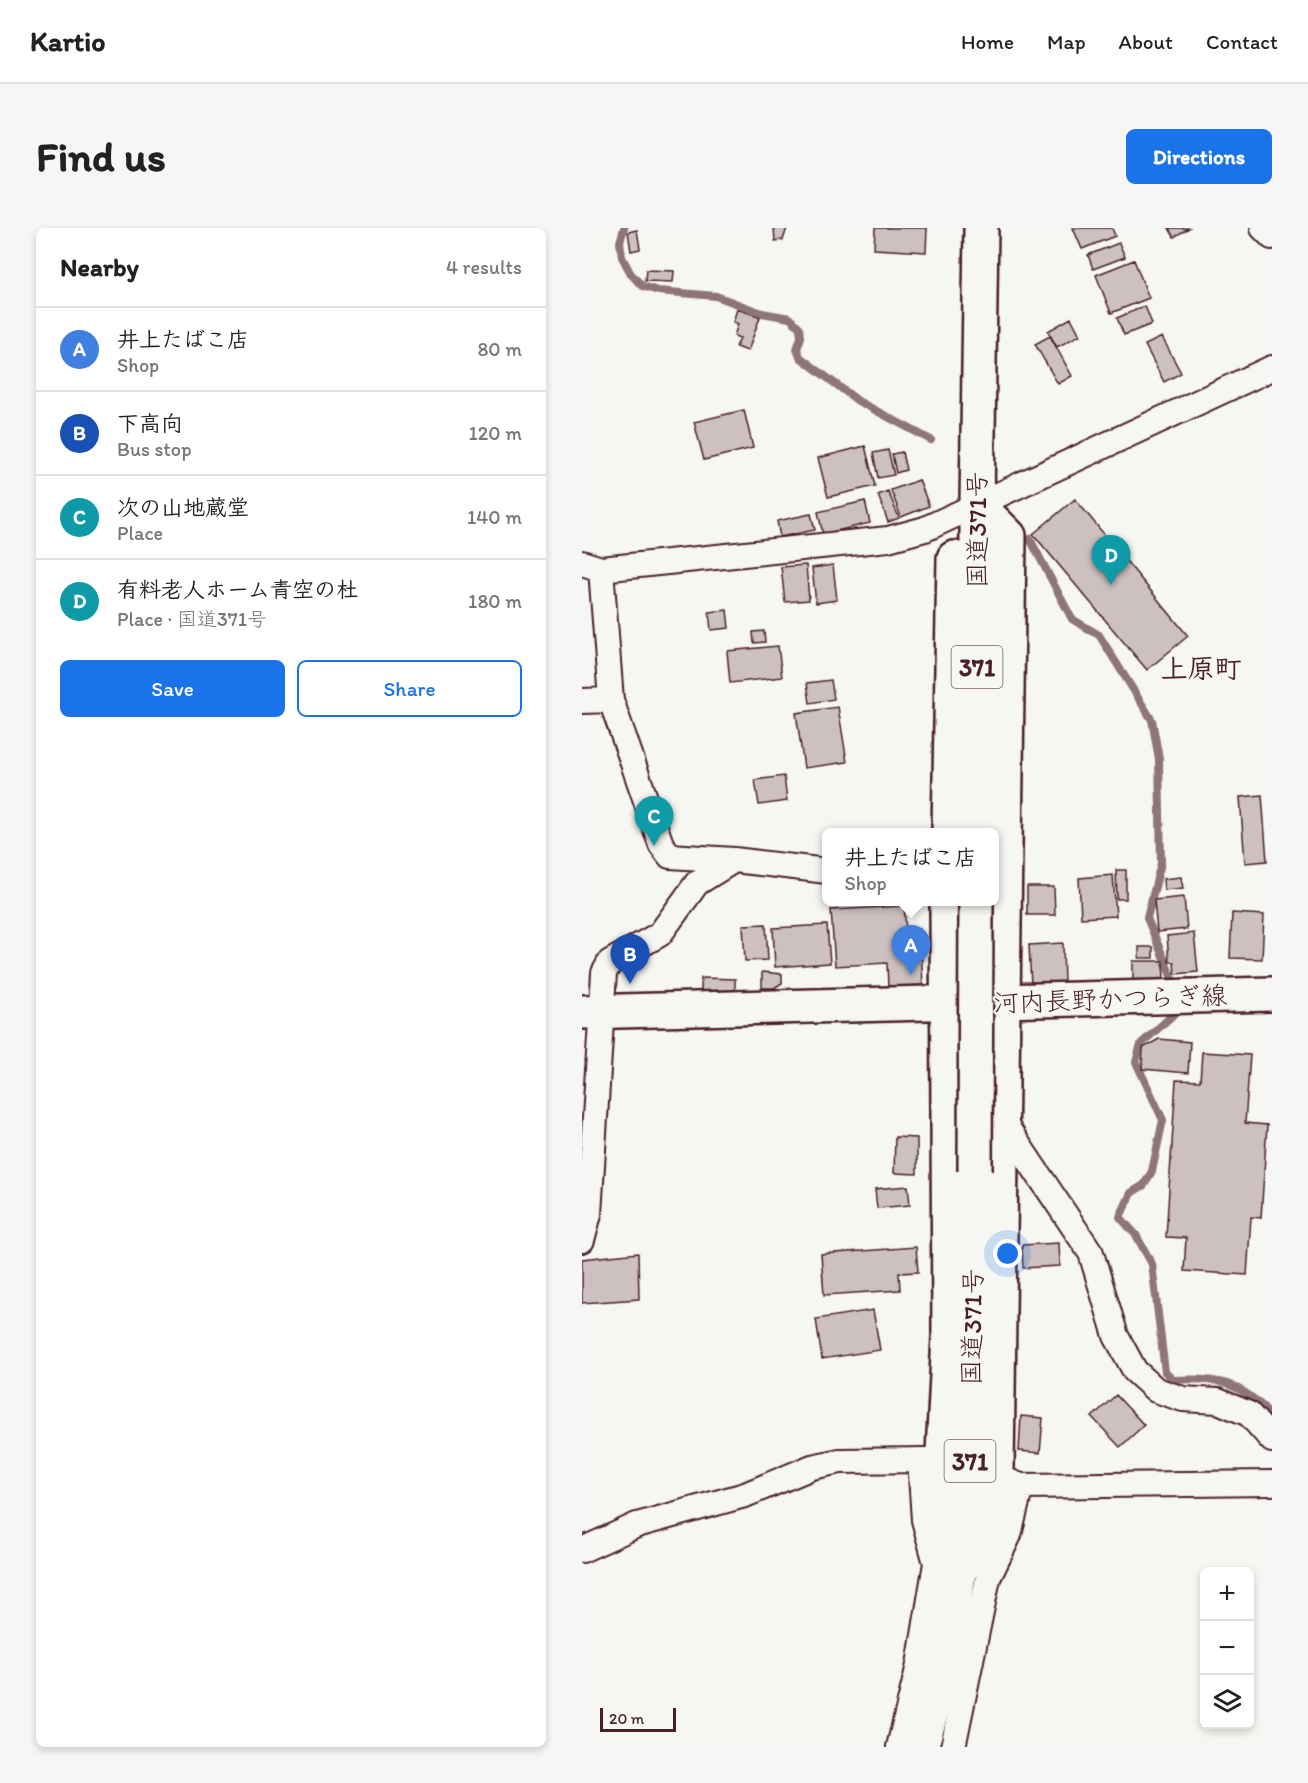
<!DOCTYPE html>
<html lang="en">
<head>
<meta charset="utf-8">
<style>
	:root { --surface:#fff; --page:#f6f6f6; --text:#222; --muted:#767676; --line:#e0e0e0; --accent:#1a73e8 }
	body { margin:0; font-family:Itim,"Klee One",sans-serif; background:var(--page); color:var(--text) }
	.controls { position:absolute; right:18px; bottom:18px; display:grid; overflow:hidden; border-radius:9px; box-shadow:0 3px 9px #0003 }
	.controls button { width:54px; height:54px; display:grid; place-items:center; padding:0; border:0; border-bottom:2px solid var(--line); background:var(--surface); color:var(--text); font:30px sans-serif }
	.scale { position:absolute; left:18px; bottom:15px; width:76px; box-sizing:border-box; padding-left:6px; border:3px solid #4a1f2b; border-top:0; font-size:16px; line-height:21px; white-space:nowrap; color:#4a1f2b; -webkit-text-stroke:4px #f6f6f2; paint-order:stroke }
	.you { position:absolute; left:426px; top:1026px; width:21px; height:21px; margin:-15px; border:4px solid #fff; border-radius:50%; background:#1a73e8; box-shadow:0 0 0 9px #1a73e833 }
	.badge { display:grid; place-items:center; width:39px; height:39px; border-radius:50%; background:var(--accent); color:#fff; font-size:20px; font-weight:700 }
	.pin { position:absolute; translate:-50% -50px; filter:drop-shadow(0 2px 3px #0008) }
	.pin::after { content:''; position:absolute; top:32px; width:21px; height:18px; background:inherit; clip-path:polygon(0 0,100% 0,50% 100%) }
	.popup { position:absolute; left:240px; top:600px; width:177px; height:78px; box-sizing:border-box; display:grid; place-content:center; border-radius:9px; background:var(--surface); filter:drop-shadow(0 2px 4px #0005); font-size:20px; white-space:nowrap; color:var(--muted) }
	.popup b { font-size:22px; color:var(--text) }
	.popup::after { content:''; position:absolute; left:50%; top:100%; margin-left:-12px; border:12px solid transparent; border-top-color:var(--surface) }
	.list { margin:0; padding:0; list-style:none }
	h2 { display:flex; justify-content:space-between; align-items:center; height:78px; margin:0; padding:0 24px; font-size:26px }
	h2 small { font-size:20px; font-weight:400; color:var(--muted) }
	.list li { display:grid; grid-template-columns:39px 1fr auto; gap:18px; align-items:center; box-sizing:border-box; height:84px; padding:0 24px; border-top:2px solid var(--line) }
	.list b { display:block; font-size:22px; white-space:nowrap }
	.list p { margin:0; font-size:20px; white-space:nowrap; color:var(--muted) }
	.list em { font-size:20px; font-style:normal; color:var(--muted) }
	.actions { display:flex; gap:12px; padding:18px 24px }
	.actions a { flex:1; padding:14px 0; border:2px solid var(--accent); border-radius:9px; text-align:center; font-size:21px; color:var(--accent) }
	.actions .main { background:var(--accent); color:#fff }
	.icon { flex:none; width:33px; height:33px; fill:none; stroke:currentColor; stroke-width:2; stroke-linecap:round; stroke-linejoin:round }
	.map { position:relative; flex:none; width:690px; height:1519px; overflow:hidden; border-radius:9px }
	header { display:flex; align-items:center; gap:36px; box-sizing:border-box; height:84px; padding:0 30px; background:var(--surface); border-bottom:2px solid var(--line) }
	header strong { font-size:28px }
	nav { display:flex; gap:33px; margin-inline-start:auto; font-size:21px }
	.intro { display:flex; align-items:center; justify-content:space-between; box-sizing:border-box; height:144px; padding:0 36px }
	h1 { margin:0; font-size:42px }
	.button { padding:15px 27px; border-radius:9px; background:var(--accent); color:#fff; font-size:21px; font-weight:700 }
	main { display:flex; gap:36px; padding:0 36px }
	aside { flex:1; background:var(--surface); border-radius:9px; box-shadow:0 3px 9px #0003 }
	.map>svg:first-child { display:block }
</style>
</head>
<body>
<header>
<strong>Kartio</strong>
<nav><a>Home</a><a>Map</a><a>About</a><a>Contact</a></nav>
</header>
<div class="intro"><h1>Find us</h1><a class="button">Directions</a></div>
<main>
<aside>
<h2>Nearby<small>4 results</small></h2>
<ul class="list">
<li><span class="badge" style="background:#3f7fe0">A</span><div><b>井上たばこ店</b><p>Shop</p></div><em>80 m</em></li>
<li><span class="badge" style="background:#1a4fb4">B</span><div><b>下高向</b><p>Bus stop</p></div><em>120 m</em></li>
<li><span class="badge" style="background:#0f9aa8">C</span><div><b>次の山地蔵堂</b><p>Place</p></div><em>140 m</em></li>
<li><span class="badge" style="background:#0f9aa8">D</span><div><b>有料老人ホーム青空の杜</b><p>Place · 国道371号</p></div><em>180 m</em></li>
</ul>
<div class="actions"><a class="main">Save</a><a>Share</a></div>
</aside>
<div class="map">
<svg width="690" height="1519" viewBox="0 0 690 1519">
	<rect width="100%" height="100%" fill="#f6f6f2"/>
	<filter id="ink" filterUnits="userSpaceOnUse"><feTurbulence type="fractalNoise" baseFrequency=".0167" numOctaves="2"/><feDisplacementMap in="SourceGraphic" scale="12" xChannelSelector="R" yChannelSelector="G"/><feConvolveMatrix kernelMatrix="1 2 1 2 8 2 1 2 1" color-interpolation-filters="sRGB"/></filter>
	<g filter="url(#ink)">
		<g fill="none" stroke-linecap="round" stroke-linejoin="round">
			<path stroke="#8e747a" stroke-width="8" d="M42 0 38 14 40 29 49 46 60 58 76 63 134 68 180 85 208 90 218 100 219 109 215 121 218 129 276 173 349 212
				M448 311 490 391 517 407 570 492 577 531 579 635 565 690 592 755
				M594 784 559 816 554 834 581 892 570 943 562 957 549 965 538 989 554 1007 570 1036 583 1144 591 1152C636 1149 658 1154 690 1188"/>
		</g>
		<path fill="#ccc1c0" stroke="#4a1f2b" stroke-width="1.5" d="M192 0H205L201 12 193 13Z
			M293 0H345L344 24 292 21Z
			M491 0H530L533 8 500 21Z
			M587 0H607L592 9Z
			M55 2 58 21 49 23 46 4Z
			M537 15 543 29 511 41 506 27Z
			M552 32 567 70 529 85 514 47Z
			M64 42 92 43 91 54 63 53Z
			M563 78 570 96 542 107 535 90Z
			M155 81 178 89 166 123 154 119 158 110 152 108 156 96 151 94Z
			M489 90 498 107 475 119 466 103Z
			M468 108 490 148 476 156 453 116Z
			M580 109 599 145 582 154 563 117Z
			M162 182 171 220 122 232 112 194Z
			M283 218 293 258 246 269 236 230Z
			M306 222 312 247 296 250 291 225Z
			M320 224 324 242 314 245 310 226Z
			M337 252 347 278 319 289 309 262Z
			M306 263 317 290 306 294 296 267Z
			M493 271 606 408 565 442 451 306Z
			M283 273 288 295 241 306 236 284Z
			M229 286 233 302 198 309 195 293Z
			M224 337 227 372 203 374 199 339Z
			M251 337 255 372 234 375 230 340Z
			M145 382 147 400 129 402 127 384Z
			M182 403 183 414 172 415 171 404Z
			M196 418 200 449 148 455 145 423Z
			M249 452 252 471 228 475 225 455Z
			M256 479 265 534 222 540 214 485Z
			M202 548 205 573 177 577 173 552Z
			M680 567 685 633 663 635 658 569Z
			M534 642H544V671H535Z
			M531 647 534 688 499 690 497 650Z
			M599 649 601 660 582 662 581 651Z
			M445 659H472L473 687H445Z
			M602 669 605 701 575 704 572 672Z
			M322 678 324 702 338 701 341 757 306 759 305 735 253 738 249 682Z
			M650 685 682 687 680 731 648 730Z
			M184 696 186 732 163 733 161 697Z
			M245 697 248 735 193 739 191 700Z
			M612 705 616 744 593 746 592 734H587L585 708Z
			M481 715 482 756 449 757 447 717Z
			M557 719H571V730H557Z
			M551 733H581L582 752H551Z
			M180 744 200 746V755L192 760H180Z
			M119 750 153 751V768H119Z
			M577 811 608 814 606 845 560 841 561 820Z
			M620 824 668 827 663 895 685 897 679 990 669 989 665 1047 602 1043 604 1010 584 1009 594 852 618 853Z
			M313 909 335 910V946L312 945Z
			M326 958 328 977 295 980 293 961Z
			M477 1015 478 1038 441 1040 440 1017Z
			M334 1019 336 1044 317 1045 318 1062 242 1067 239 1026Z
			M56 1025 57 1071 0 1075V1031Z
			M291 1082 298 1122 240 1131 234 1091Z
			M534 1167 562 1197 538 1219 510 1189Z
			M439 1188 461 1190 458 1225 437 1223Z"/>
		<g fill="none" stroke-linecap="round" stroke-linejoin="round">
			<defs>
				<path id="street" d="M681 0 690 9
					M0 335 19 341 306 311 343 301 690 140
					M19 341 29 472 79 616 88 628 152 632 245 643
					M0 473 29 472
					M420 892 509 1025 534 1108 553 1143 574 1162 601 1171 636 1173 667 1186 690 1212
					M0 1012 7 986 22 745 28 734 78 706 115 655 152 632
					M426 1253 439 1258 690 1255
					M0 1322 55 1297 163 1267 230 1239 258 1233 346 1232
					M317 1519 337 1437 354 1335 342 1292 338 1232
					M371 1519 406 1350 427 1307 439 1258"/>
				<path id="secondary" d="M0 784 690 766"/>
				<path id="highway" d="M367 604 372 330
					M395 604V276L399 0
					M365 674 367 1108 358 1283 376 1346
					M376 1346 408 1295 415 1242 427 308 395 276
					M339 1519C399 1335 389 1134 393 943"/>
			</defs>
			<use href="#street" stroke="#4a1f2b" stroke-width="28"/>
			<use href="#secondary" stroke="#4a1f2b" stroke-width="38"/>
			<use href="#highway" stroke="#4a1f2b" stroke-width="38"/>
			<use href="#street" stroke="#f6f6f2" stroke-width="24"/>
			<use href="#secondary" stroke="#f6f6f2" stroke-width="33"/>
			<use href="#highway" stroke="#f6f6f2" stroke-width="33"/>
			<defs>
				<path id="highway-bridge" d="M393 943 394 674"/>
			</defs>
			<use href="#highway-bridge" stroke="#4a1f2b" stroke-width="38" stroke-linecap="butt"/>
			<use href="#highway-bridge" stroke="#f6f6f2" stroke-width="33"/>
		</g>
	</g>
	<g text-anchor="middle" dominant-baseline="central" stroke-width="4.5" stroke-linejoin="round" paint-order="stroke">
		<g fill="#f6f6f2" stroke="#7e6067" stroke-width="1.5">
			<rect x="369.5" y="418" width="51" height="42" rx="4.5"/>
			<rect x="362.5" y="1212" width="51" height="42" rx="4.5"/>
		</g>
		<g font-size="24" font-weight="bold" fill="#4a1f2b">
			<text x="395" y="439">371</text>
			<text x="388" y="1233">371</text>
		</g>
		<g font-size="26" fill="#4a1f2b" stroke="#f6f6f2">
			<text transform="translate(395 302) rotate(-90)">国道371号</text>
			<text transform="translate(528 771) rotate(-2)">河内長野かつらぎ線</text>
			<text transform="translate(390 1099) rotate(-89)">国道371号</text>
		</g>
		<g font-size="27" font-weight="bold" fill="#4a1f2b" stroke="#f6f6f2">
			<text x="619" y="440">上原町</text>
		</g>
	</g>
</svg>
<div class="controls">
<button>+</button>
<button>−</button>
<button><svg class="icon" aria-label="layers" viewBox="0 0 24 24"><path d="M12 4l9 5-9 5-9-5zM3 14l9 5 9-5"/></svg></button>
</div>
<div class="scale">20 m</div>
<div class="you"></div>
<div class="pin badge" style="left:329px;top:747px;background:#3f7fe0">A</div>
<div class="popup"><b>井上たばこ店</b>Shop</div>
<div class="pin badge" style="left:48px;top:756px;background:#1a4fb4">B</div>
<div class="pin badge" style="left:72px;top:618px;background:#0f9aa8">C</div>
<div class="pin badge" style="left:529px;top:357px;background:#0f9aa8">D</div>
</div>
</main>
</body>
</html>
